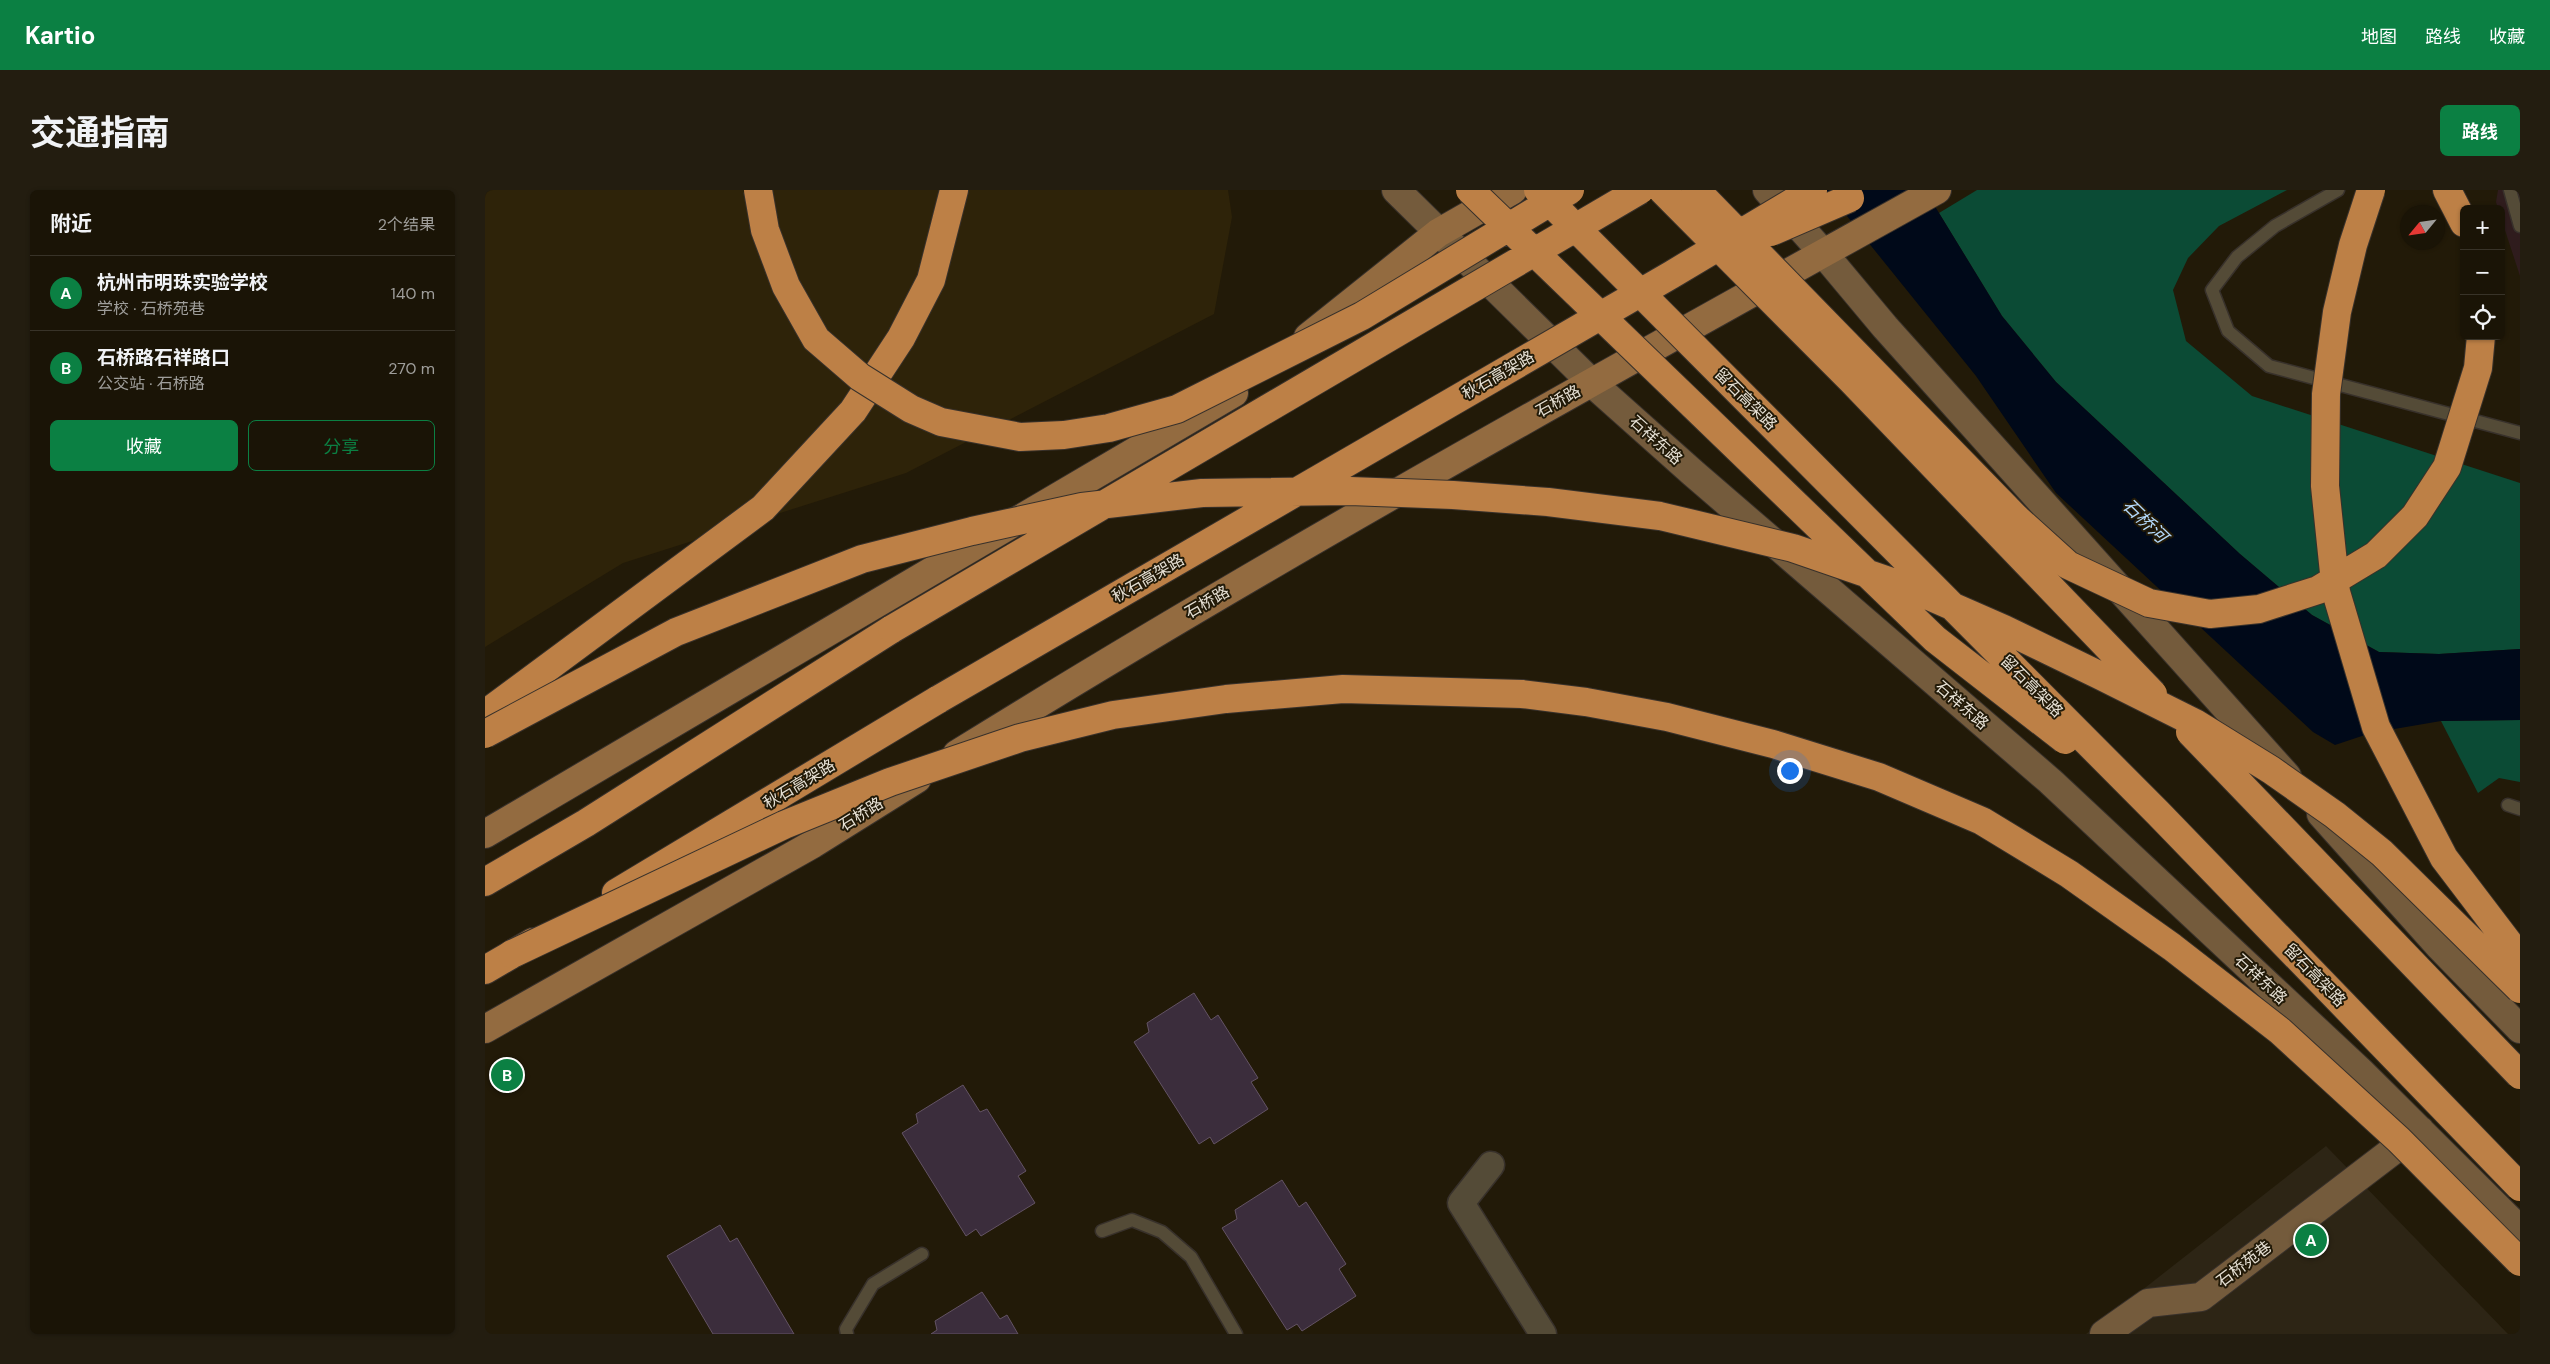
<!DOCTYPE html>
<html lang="zh">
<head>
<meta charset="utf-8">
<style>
	:root { --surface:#1a1406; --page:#231d10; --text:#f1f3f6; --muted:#9f9e9b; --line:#383328; --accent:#0b8043 }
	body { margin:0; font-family:"DM Sans","Noto Sans SC",sans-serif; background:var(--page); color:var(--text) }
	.controls { position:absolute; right:15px; top:15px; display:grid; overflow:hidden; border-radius:8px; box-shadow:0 1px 4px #0004 }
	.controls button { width:45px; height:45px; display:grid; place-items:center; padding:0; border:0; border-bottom:1px solid var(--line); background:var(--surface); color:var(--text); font:25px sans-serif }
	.compass { position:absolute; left:1915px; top:15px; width:45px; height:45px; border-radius:50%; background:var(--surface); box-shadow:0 1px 4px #0004; rotate:241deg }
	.you { position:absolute; left:1304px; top:580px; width:18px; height:18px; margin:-12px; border:4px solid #fff; border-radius:50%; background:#1a73e8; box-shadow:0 0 0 8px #1a73e833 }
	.badge { display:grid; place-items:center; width:32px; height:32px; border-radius:50%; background:var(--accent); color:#fff; font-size:16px; font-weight:700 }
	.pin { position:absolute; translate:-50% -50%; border:2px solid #fff; box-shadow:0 1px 5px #0006 }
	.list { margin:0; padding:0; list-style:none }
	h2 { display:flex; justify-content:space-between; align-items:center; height:65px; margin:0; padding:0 20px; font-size:21px }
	h2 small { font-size:16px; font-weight:400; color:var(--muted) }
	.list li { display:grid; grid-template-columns:32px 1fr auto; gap:15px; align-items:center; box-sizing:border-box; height:75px; padding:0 20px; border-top:1px solid var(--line) }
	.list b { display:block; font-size:19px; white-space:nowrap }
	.list p { margin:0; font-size:16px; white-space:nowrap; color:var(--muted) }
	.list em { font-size:16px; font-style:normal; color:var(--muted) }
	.actions { display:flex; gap:10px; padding:15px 20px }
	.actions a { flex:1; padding:11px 0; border:1px solid var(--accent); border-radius:8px; text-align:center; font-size:18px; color:var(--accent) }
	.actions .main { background:var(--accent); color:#fff }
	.icon { flex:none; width:28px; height:28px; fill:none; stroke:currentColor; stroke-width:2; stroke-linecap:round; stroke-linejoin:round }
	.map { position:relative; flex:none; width:2035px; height:1144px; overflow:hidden; border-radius:8px }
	header { display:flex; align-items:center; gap:30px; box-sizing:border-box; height:70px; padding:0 25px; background:var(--accent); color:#fff }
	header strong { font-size:24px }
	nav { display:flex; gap:28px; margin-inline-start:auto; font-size:18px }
	.intro { display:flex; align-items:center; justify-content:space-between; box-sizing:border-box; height:120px; padding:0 30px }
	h1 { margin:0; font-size:35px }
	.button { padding:12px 22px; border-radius:8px; background:var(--accent); color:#fff; font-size:18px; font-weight:700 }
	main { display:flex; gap:30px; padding:0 30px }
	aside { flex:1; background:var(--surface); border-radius:8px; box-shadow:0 1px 4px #0004 }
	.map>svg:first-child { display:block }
</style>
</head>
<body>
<header>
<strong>Kartio</strong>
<nav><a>地图</a><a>路线</a><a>收藏</a></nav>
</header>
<div class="intro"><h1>交通指南</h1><a class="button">路线</a></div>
<main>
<aside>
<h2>附近<small>2个结果</small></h2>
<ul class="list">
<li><span class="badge">A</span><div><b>杭州市明珠实验学校</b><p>学校 · 石桥苑巷</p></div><em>140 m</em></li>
<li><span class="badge">B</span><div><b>石桥路石祥路口</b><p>公交站 · 石桥路</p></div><em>270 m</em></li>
</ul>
<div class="actions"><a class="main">收藏</a><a>分享</a></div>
</aside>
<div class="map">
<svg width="2035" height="1144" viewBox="0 0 2035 1144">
	<rect width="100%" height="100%" fill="#221a08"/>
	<path fill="#2f1c1d" d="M2013 0H2035V86L2016 28V19H2013L2011 12Z"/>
	<path fill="#2e2309" d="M0 0H743L747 27 729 124 421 283 138 373 0 457Z"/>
	<path fill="#2d2515" d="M1841 956 2023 1144H1601Z"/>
	<path fill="#0b4b35" d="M1492 0H1802L1734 36 1703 68 1688 100 1701 151 1767 206 2035 293V459L1954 464 1894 462 1827 425 1755 364 1571 192 1517 126 1454 23Z
		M2035 530V592L2014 588 1993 603 1956 531Z"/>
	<path fill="#000919" d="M1341 0H1440L1517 126 1571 192 1755 364 1827 425 1894 462 1954 464 2035 459V530L1956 531 1886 543 1850 555 1828 542 1571 303 1491 186Z"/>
	<path fill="#3b2d3c" stroke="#635364" d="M709 803 726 830 733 825 773 888 766 892 783 919 729 954 725 947 714 954 649 852 664 842 662 833Z
		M478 895 495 922 502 919 541 981 533 986 550 1013 496 1046 491 1039 481 1046 417 943 433 933 431 924Z
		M797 990 814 1017 821 1012 861 1074 854 1079 871 1106 817 1141 812 1134 802 1140 737 1038 752 1029 750 1020Z
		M235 1035 245 1052 252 1048 309 1144H228L182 1066Z
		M497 1102 515 1129 522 1125 533 1144H446L452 1140 450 1131Z"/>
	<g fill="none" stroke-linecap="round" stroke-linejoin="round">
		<defs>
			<path id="lane" d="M1853 0 1790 36 1752 67 1727 100 1743 141 1784 176 2035 243
				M2025 0 2035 36
				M2023 615 2035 619
				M617 1041 647 1030 677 1042 706 1067 751 1144
				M362 1144 361 1139 388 1094 437 1064"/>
			<path id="street" d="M1006 975 976 1013 1058 1144"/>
			<path id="secondary" d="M911 0 1107 193 1208 283 1565 591 1875 881 2035 1040
				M1282 0 1339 64 1400 137 1802 586
				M1836 624 1954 756 2035 839
				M1619 1144 1663 1113 1716 1107 1935 940"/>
			<path id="primary" d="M823 147 953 43 1028 0
				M472 564C792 365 1123 183 1452 0
				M0 644 749 203
				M0 839 328 654 432 589"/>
			<path id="highway" d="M1962 0 1979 33
				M0 524 278 318 368 221 416 148 446 90 469 0
				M0 692 101 633 407 439
				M131 703 454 509
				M0 780 48 752"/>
		</defs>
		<use href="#lane" stroke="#38312b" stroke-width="15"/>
		<use href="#street" stroke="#38312b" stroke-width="29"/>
		<use href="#secondary" stroke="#38312b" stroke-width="30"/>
		<use href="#primary" stroke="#38312b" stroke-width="30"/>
		<use href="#highway" stroke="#38312b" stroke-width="30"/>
		<use href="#lane" stroke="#544b37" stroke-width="12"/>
		<use href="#street" stroke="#544b37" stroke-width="26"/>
		<use href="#secondary" stroke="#745b3c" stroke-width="28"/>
		<use href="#primary" stroke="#936b40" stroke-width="28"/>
		<use href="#highway" stroke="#bd8046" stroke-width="28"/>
		<defs>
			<path id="highway-bridge" d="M273 0 280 40 301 96 331 149 375 187 426 219 456 232 535 247 579 245 624 238 692 219 877 126 1085 0
				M985 0 1450 449 1580 550
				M1053 0 1673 623 2035 997
				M1177 0 1366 190 1668 504
				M1211 0 1531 328 1583 375 1664 413 1725 424 1774 419 1833 400 1891 365 1930 326 1962 277 1993 178 1996 146
				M1886 0 1868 55 1852 122 1841 204 1840 296 1851 402 1891 537 1959 668 2035 768
				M1286 42 1365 8
				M407 439 1155 0
				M454 509 1186 85 1328 0
				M1705 542 2035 885
				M0 544 191 442 377 369 487 341 597 317 717 303 865 301 968 305 1063 312 1175 326 1308 358 1430 400 1519 439 1616 486 1710 533 1786 580 1850 625 1897 663 2035 799
				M27 764 299 635 405 592 535 548 628 525 741 509 858 499 1037 504 1101 512 1182 527 1288 554 1394 587 1497 631 1584 684 1687 757 1795 841 1914 950 2035 1072"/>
		</defs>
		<use href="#highway-bridge" stroke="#38312b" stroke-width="30" stroke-linecap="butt"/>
		<use href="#highway-bridge" stroke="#bd8046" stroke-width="28"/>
	</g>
	<g text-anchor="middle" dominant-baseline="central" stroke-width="4" stroke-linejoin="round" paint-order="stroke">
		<g font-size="16" fill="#e7e1d5" stroke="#221a08">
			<text transform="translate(1013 185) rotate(-30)">秋石高架路</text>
			<text transform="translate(1261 209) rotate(45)">留石高架路</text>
			<text transform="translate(1073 211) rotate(-29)">石桥路</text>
			<text transform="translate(1171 250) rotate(42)">石祥东路</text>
			<text transform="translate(663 388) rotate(-30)">秋石高架路</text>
			<text transform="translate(722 412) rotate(-30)">石桥路</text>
			<text transform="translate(1547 496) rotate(45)">留石高架路</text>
			<text transform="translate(1477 515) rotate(41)">石祥东路</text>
			<text transform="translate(314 594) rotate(-31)">秋石高架路</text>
			<text transform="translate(376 624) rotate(-32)">石桥路</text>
			<text transform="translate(1830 785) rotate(46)">留石高架路</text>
			<text transform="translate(1776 789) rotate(43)">石祥东路</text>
			<text transform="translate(1759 1074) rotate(-37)">石桥苑巷</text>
		</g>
		<g font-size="18" font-style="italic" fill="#b3d8fa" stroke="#221a08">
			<text transform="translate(1660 331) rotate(44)">石桥河</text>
		</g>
	</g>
</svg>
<div class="controls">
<button>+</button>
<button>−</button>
<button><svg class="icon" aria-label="locate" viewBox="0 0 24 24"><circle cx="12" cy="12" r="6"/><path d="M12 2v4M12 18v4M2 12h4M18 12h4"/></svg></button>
</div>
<svg class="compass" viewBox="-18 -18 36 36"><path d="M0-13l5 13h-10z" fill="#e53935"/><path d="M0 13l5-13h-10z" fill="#9f9e9b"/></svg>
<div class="you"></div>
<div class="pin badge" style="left:1826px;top:1050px">A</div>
<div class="pin badge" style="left:22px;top:885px">B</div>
</div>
</main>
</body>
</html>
